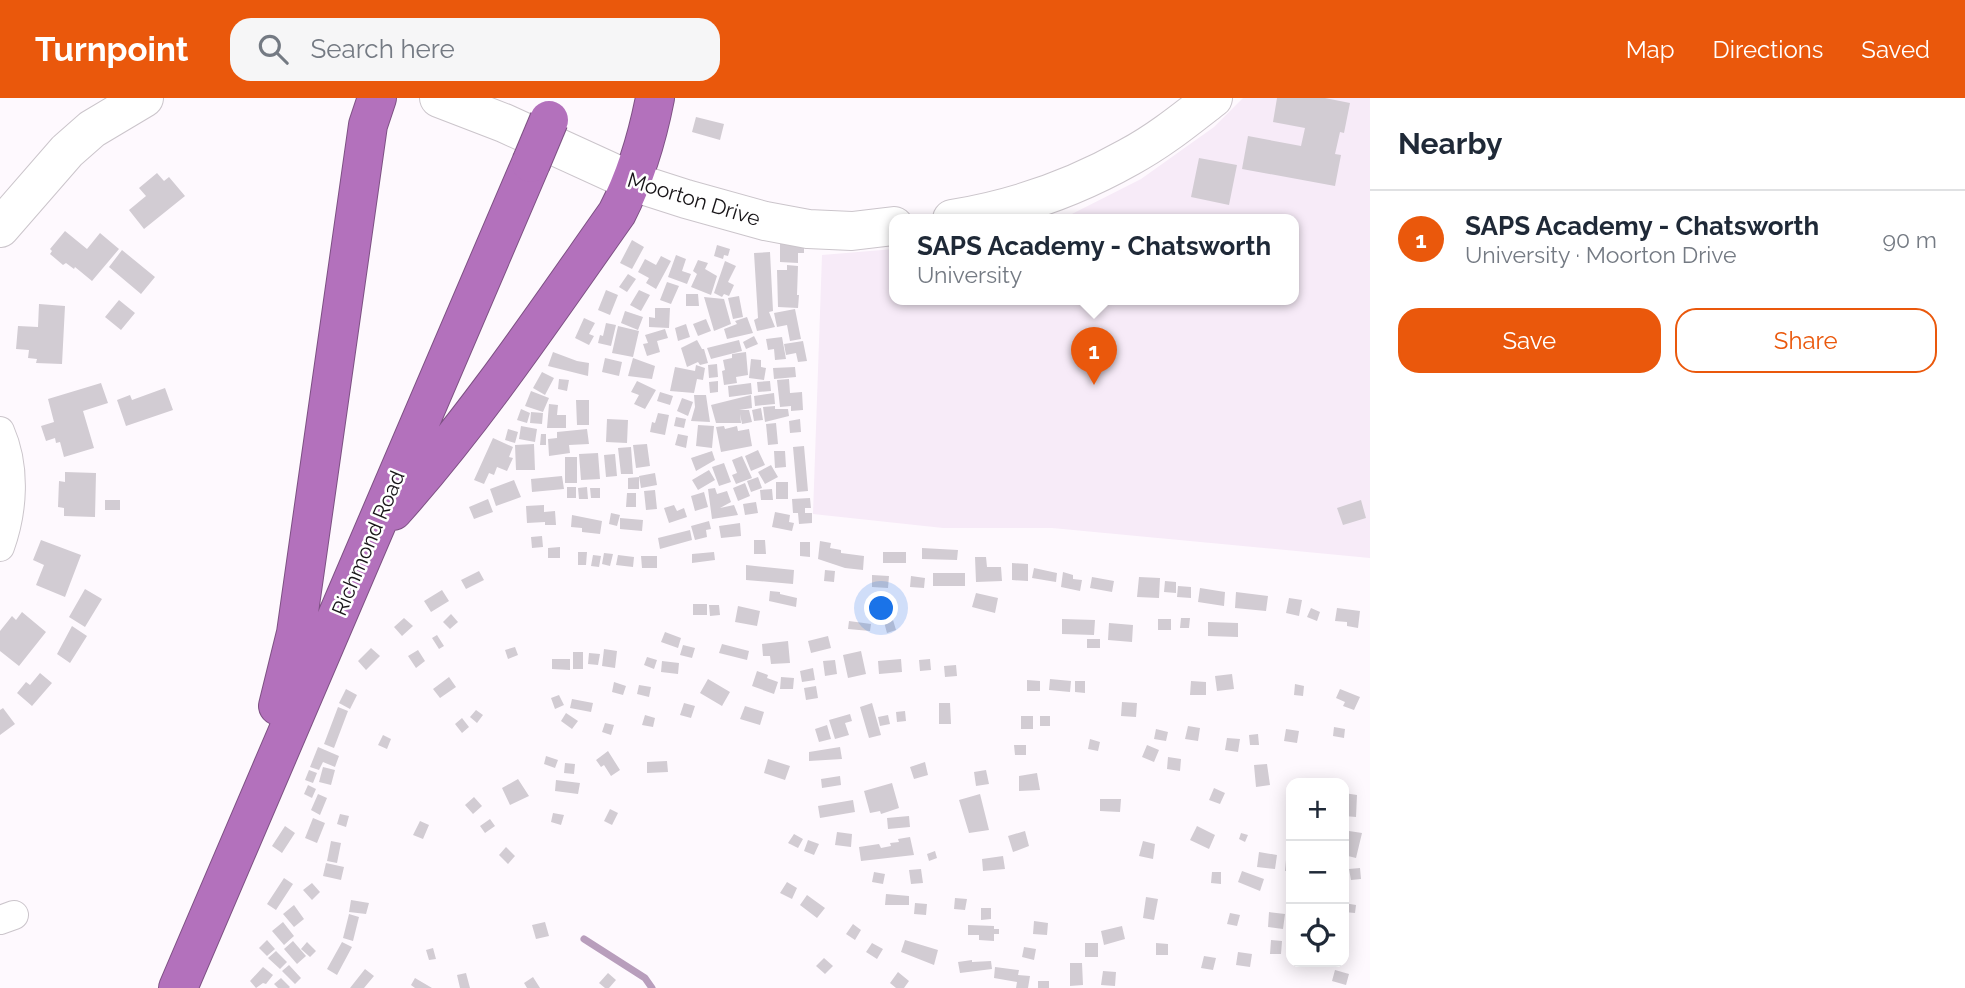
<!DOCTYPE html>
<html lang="en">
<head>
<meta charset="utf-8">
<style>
	:root { --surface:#fff; --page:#f6f6f7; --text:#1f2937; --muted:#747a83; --line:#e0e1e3; --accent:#ea580c }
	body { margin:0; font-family:Raleway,sans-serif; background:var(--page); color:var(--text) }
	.controls { position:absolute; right:21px; bottom:21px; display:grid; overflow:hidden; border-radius:14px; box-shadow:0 4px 18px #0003 }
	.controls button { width:63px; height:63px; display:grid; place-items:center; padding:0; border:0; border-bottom:2px solid var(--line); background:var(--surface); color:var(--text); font:35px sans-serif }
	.you { position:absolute; left:882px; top:511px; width:24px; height:24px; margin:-18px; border:5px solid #fff; border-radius:50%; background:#1a73e8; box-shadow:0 0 0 10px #1a73e833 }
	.badge { display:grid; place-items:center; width:46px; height:46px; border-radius:50%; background:var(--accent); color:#fff; font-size:23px; font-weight:700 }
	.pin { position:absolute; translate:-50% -58px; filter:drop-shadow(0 2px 4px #0008) }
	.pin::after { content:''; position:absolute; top:37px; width:24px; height:21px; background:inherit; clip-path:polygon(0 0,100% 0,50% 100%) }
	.popup { position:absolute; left:889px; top:116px; width:410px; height:91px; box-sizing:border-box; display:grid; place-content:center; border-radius:14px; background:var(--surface); filter:drop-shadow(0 2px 5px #0005); font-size:23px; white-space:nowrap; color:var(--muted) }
	.popup b { font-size:26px; color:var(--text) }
	.popup::after { content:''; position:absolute; left:50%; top:100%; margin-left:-14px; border:14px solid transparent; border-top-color:var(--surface) }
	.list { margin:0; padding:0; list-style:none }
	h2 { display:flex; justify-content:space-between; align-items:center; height:91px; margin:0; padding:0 28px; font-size:30px }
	h2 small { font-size:23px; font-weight:400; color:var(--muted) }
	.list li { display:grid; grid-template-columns:46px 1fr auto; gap:21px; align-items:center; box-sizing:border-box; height:98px; padding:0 28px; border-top:2px solid var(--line) }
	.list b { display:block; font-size:26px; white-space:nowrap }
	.list p { margin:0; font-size:23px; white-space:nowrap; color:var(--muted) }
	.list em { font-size:23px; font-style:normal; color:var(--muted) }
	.actions { display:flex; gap:14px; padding:21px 28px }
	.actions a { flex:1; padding:16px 0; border:2px solid var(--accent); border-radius:21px; text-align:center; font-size:24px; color:var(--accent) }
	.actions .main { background:var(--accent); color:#fff }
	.icon { flex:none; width:38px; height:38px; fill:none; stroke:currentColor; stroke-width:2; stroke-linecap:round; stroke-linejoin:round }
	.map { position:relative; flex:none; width:1370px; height:890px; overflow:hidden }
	header { display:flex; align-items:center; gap:42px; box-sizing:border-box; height:98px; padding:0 35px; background:var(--accent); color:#fff }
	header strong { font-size:33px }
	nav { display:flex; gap:38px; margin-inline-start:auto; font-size:24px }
	.search { width:490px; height:63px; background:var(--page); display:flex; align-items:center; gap:18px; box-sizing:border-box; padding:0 24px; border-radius:21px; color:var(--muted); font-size:26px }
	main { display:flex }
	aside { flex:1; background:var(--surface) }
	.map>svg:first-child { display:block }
</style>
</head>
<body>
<header>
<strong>Turnpoint</strong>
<div class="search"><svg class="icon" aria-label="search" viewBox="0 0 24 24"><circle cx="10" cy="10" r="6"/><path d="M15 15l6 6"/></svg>Search here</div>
<nav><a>Map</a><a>Directions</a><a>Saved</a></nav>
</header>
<main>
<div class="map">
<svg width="1370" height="890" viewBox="0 0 1370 890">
	<rect width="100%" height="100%" fill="#fef9fe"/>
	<path fill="#f7ebf8" d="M1243 0H1370V460L1052 430H943L813 416 822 157 894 151V201H1294V121H1062L1141 81 1214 29Z"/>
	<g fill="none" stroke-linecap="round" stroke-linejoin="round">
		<path stroke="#b89ebc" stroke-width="7" d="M584 841 645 880 652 890"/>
	</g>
	<path fill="#d2ccd3" d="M1277 0H1325L1350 5 1344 35 1340 34 1335 56 1341 57 1335 88 1242 71 1248 38 1301 48 1305 30 1273 24Z
		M696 19 724 26 720 42 692 34Z
		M1199 60 1237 67 1229 107 1191 99Z
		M157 75 164 83 169 79 185 98 144 131 129 112 146 98 139 90Z
		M65 133 87 151 100 135 119 151 92 183 75 169 74 171 66 165 63 167 50 156 52 153 50 151Z
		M632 142 644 149 632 171 620 165Z
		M780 145 804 146V155H798V165L780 164Z
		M717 147 730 151 728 158 724 157 723 161 714 158Z
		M122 152 155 179 141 196 109 169Z
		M770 154 773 213 769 214 775 229 757 233 754 222 758 220 754 155Z
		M676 157 686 161 682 173 691 176 687 186 668 179Z
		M661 158 671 163 656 191 646 185 649 180 638 174 645 161 656 167Z
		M698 162 708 165 705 171 717 178 711 197 691 189 697 176 693 173Z
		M725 163 736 168 728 184 734 187 729 198 724 196 722 199 714 195Z
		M787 167 798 168 797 197H799L798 210 778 209 777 172H787Z
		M628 176 636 181 627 194 619 189Z
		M667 184 679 188 671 206 660 202Z
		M606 192 618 197 610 217 598 212Z
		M639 192 650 197 641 213 630 207Z
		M686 196H698L699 208H686Z
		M739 198 743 219 733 221 728 200Z
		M704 199 724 201 731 226 714 233Z
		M119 202 135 215 121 232 105 219Z
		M39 206 65 208 62 266 36 265 37 261 28 260 29 252 16 251 18 228 38 229Z
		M655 210H670L669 230 649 229V219L655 220Z
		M795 211 801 241 790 243 787 227 777 229 774 215Z
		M625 213 643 219 638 232 621 225Z
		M747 219 753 235 727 241 724 231 737 226 735 223Z
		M584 220 595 225 589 236 594 238 589 247 575 240Z
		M706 221 711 233 698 238 693 226Z
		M606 225 616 227 611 248 598 245 600 237 603 238Z
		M686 226 690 239 678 243 675 230Z
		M618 228 639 233 633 259 612 255Z
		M665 231 668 240 657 243 660 254 647 258 643 246 648 245 645 237Z
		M754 238 758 246 746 251 743 244Z
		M782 239 786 261 775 262 774 251 768 252 766 241Z
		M697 242 702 251H704L708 265 700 267 698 264 687 269 681 250Z
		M739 242 742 253 711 261 707 250Z
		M803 243 807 263 798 264 796 255 786 257 784 246Z
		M553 254 577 263 589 265 588 278 548 268Z
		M746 254 748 277 736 279 737 285 724 287 722 273 725 272 723 262 732 260V256Z
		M605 260 622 264 619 278 602 274Z
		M633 260 655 268 652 281 628 278Z
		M751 261 761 262V269L766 270 764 282 749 280Z
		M717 266 718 279 709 280 708 267Z
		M696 267 705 270 703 282 697 281 694 295 670 293 675 269 695 273Z
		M795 269 796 279 774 281 773 270Z
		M542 274 554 280 545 297 533 290Z
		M559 281 569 282 567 293 558 291Z
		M789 281 790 295 802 294 803 312 791 313V308L780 309 777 282Z
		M637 283 656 292 645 311 634 306 639 297 631 294Z
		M718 283V294L710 295 709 284Z
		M770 283 771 293 758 294 757 284Z
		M101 285 108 305 83 313 94 350 64 359 60 344 56 345 55 340 46 343 41 328 54 324 48 301Z
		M751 285 752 296 729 299 728 288Z
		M165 290 173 312 126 328 117 302 130 297 132 302Z
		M531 293 549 300 543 314 525 308Z
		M660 294 673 298 670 307 657 303Z
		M774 295 775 306 755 308 754 298Z
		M694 297H706L710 324 691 323 695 309Z
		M751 297 752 310 739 312H749L752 324 742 326 740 316 741 325H716L711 307Z
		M682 300 693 304 688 318 677 313Z
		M576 302H589V327H577Z
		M549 306 558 307 557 317H566V330H547Z
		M775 308V311H788L789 318 765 324 763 309Z
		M761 310 763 322 754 323 752 312Z
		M521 311 530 315 527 325 517 322Z
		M531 314 543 315 542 326 530 325Z
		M658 315 669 317 665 337 650 334 652 324 655 325Z
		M676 319 686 321 684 330 674 328Z
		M607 321 628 322 627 345 606 344Z
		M800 321 801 334 790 335 789 323Z
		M776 325 778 346 768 347 766 326Z
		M698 327 714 328 712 350 696 348Z
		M521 328 537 331 535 344 519 341Z
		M724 328 725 331 737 328 738 333 749 331 752 348 721 354 716 329Z
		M508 331 518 334 515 345 505 342Z
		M587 331 589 346 569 347 570 355 549 358 548 341 557 340V334Z
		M541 336H546V347H540Z
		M678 336 688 338 686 350 675 347Z
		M493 340 513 349 509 359 513 360 507 373 497 369 494 377 489 375 484 386 474 382Z
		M534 346 535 372H516L515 347Z
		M647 346 650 368 636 370 633 347Z
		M804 348 808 393 797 394 793 349Z
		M631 349 633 376H621L618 350Z
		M758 352 765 367 751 373 745 358Z
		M712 353 715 362 696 373 691 360Z
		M774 353H785L786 369 775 370Z
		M598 355 600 381 581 382 579 356Z
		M615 356 617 378 606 379 604 357Z
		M742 358 752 380 736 386 732 377 737 375 732 362Z
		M565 359H577V385H565Z
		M724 365 731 384 719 388 712 369Z
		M771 367 778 379 765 386 758 374Z
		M709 372 715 382 698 392 692 382Z
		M65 374 96 375 95 419 64 418V410L58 409 59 383 65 384Z
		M655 375 657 387 641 390 639 378Z
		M562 378 564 391 532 394 531 381Z
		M639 379V391H628V380Z
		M758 379 762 390 751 394 747 383Z
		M514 382 521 399 496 408 490 391Z
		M776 384H788V401H776Z
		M745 385 750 398 738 403 733 390Z
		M567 389H576V400H567Z
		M587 389 588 401H579L578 390Z
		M590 390H600V400H591Z
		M715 390 717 396 727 393 731 404 720 410 734 407 738 417 712 421 708 391Z
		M772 391 773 402H761L760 392Z
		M655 392 657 411 646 412 644 393Z
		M704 394 708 409 695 413 691 398Z
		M627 395H636V409H626Z
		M810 400 811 410H805V415H812V425L799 426 798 415H793L792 401Z
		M488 401 493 414 474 421 469 409Z
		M105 402H120V412H105Z
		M1361 402 1366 420 1343 427 1337 410Z
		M756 404 758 415 745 417 743 406Z
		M544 407V414L555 413 556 427H545V424L527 425 526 408Z
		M674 407 677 413 684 410 687 419 669 425 664 410Z
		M775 414 790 417 789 424 794 425 792 433 772 429Z
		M611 415 620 417 617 428 609 426Z
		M572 417 602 423 600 436 582 434V430L571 429Z
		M620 420 643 422 642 433 620 431Z
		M709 423 711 431 706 432 707 439 695 442 691 428Z
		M740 425 741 438 721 440 719 428Z
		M690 432 692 442 660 451 658 440Z
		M542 438 543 449 532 450 531 439Z
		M41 442 81 457 65 499 36 487 44 467 33 462Z
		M754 442H765L766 456H754Z
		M820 443 831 445 830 450 841 452V455L864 458 863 472 845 470 818 461Z
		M800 444H810V459L800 458Z
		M560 449V460H548V450Z
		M922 450 958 452 957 462 922 461Z
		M578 454H587L586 467H578Z
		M714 454 715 462 692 465V456Z
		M883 454H906V465H883Z
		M604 455 613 456 610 468 602 466Z
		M593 457 601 458 599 469 591 468Z
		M618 457 634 459 633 469 616 467Z
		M641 458H657V470H642Z
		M975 459H986L987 469H1001L1002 483 976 484Z
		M1012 465 1028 466V483L1012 482Z
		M746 467 794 472 793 486 746 482Z
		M1034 470 1057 475 1056 484 1032 480Z
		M825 472 835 473 834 484 824 483Z
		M479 473 484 482 466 491 461 482Z
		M1063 474 1073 477V481L1082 482 1080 493 1061 489Z
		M933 475H965V488H933Z
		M872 477 889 478 888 490 872 489Z
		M911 478 925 480 924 490 910 489Z
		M1092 479 1114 483 1112 494 1090 490Z
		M1139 479 1160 480 1159 500 1137 499Z
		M1165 483 1176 484V495L1164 494Z
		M1178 488 1191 489V500L1177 499Z
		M1200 490 1225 494 1224 508 1198 504Z
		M85 491 102 501 85 529 69 519Z
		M442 492 449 503 431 514 424 503Z
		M770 493 780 494V496L797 500 796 509 769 503Z
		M1236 494 1268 498 1266 513 1235 510Z
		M976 495 998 500 995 515 972 509Z
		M1289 500 1302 502 1299 518 1286 515Z
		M693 506H707V517H693Z
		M709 507H719L720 517 710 518Z
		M738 508 760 513 757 528 735 524Z
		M1311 510 1320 514 1317 523 1307 519Z
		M1337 510 1360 513 1358 530 1347 528V524L1335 523Z
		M22 514 46 534 19 568 0 553V533L12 518 16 522Z
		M451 516 458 524 450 531 443 524Z
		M404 520 413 528 402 538 394 529Z
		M1181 520H1190L1189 530H1180Z
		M1062 521 1095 522 1094 537 1062 536Z
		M1158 521H1171V532H1158Z
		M893 522 896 532 887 535 884 524Z
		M849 523 871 526 870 533 848 531Z
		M1208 524 1238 525V539L1208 538Z
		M1109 525 1133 527 1132 544 1108 542Z
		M72 528 87 538 70 565 57 556Z
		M665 534 681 540 678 550 661 544Z
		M437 537 444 548 439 551 432 540Z
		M828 538 831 550 811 555 808 543Z
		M1087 541H1100V550H1087Z
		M788 543 790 565 771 566 770 558H763L762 546Z
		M722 546 749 553 747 562 719 555Z
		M683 547 695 550 692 560 680 557Z
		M515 549 518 557 508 561 505 552Z
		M371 550 380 558 366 572 358 563Z
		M604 551 617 553 615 570 602 568Z
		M418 552 425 563 416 570 408 558Z
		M861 553 866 576 848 580 843 557Z
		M573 554H583V571H573Z
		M589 555 600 556 598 567 588 566Z
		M647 559 657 562 654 571 644 567Z
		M552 561H570V572L552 571Z
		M901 561 902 574 879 576 878 563Z
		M930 561 931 572 920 573 919 562Z
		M835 562 837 576 825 578 823 563Z
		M662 563 679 565 678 576 661 574Z
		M956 567 957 578 945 579 944 568Z
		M813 570 815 582 802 584 800 573Z
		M757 573 768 577 767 580 778 584 774 596 752 588Z
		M40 575 52 585 32 608 17 595 26 584 30 587Z
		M1232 576 1234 591 1217 593 1215 578Z
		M449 579 456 589 440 600 433 591Z
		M781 579 794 580 793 591H780Z
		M708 581 730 594 722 608 700 595Z
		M1050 581 1071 583 1070 594 1049 592Z
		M1027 582 1040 583V593H1027Z
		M1075 583H1085V595L1075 594Z
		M1191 583 1206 584V597H1190Z
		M614 584 626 588 623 597 612 594Z
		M1295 586 1304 588 1303 598 1294 597Z
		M639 587 651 589 649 599 637 596Z
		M816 588 818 600 806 602 804 590Z
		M346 591 357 597 350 611 339 605Z
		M1340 591 1360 599 1354 612 1343 608 1345 604 1336 600Z
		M559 597 564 607 555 611 551 600Z
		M572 601 593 605 591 614 570 610Z
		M1122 604 1137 605 1136 619 1121 618Z
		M684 605 695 608 691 620 680 617Z
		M872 605 881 637 869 640 860 609Z
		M939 605H950L951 626H939Z
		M745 608 764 614 760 627 740 621Z
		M338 609 348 613 334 650 324 646Z
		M3 610 15 626 0 637V612Z
		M476 612 483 617 477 625 470 619Z
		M905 613 906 623 897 624 896 614Z
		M566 615 578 623 572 631 561 623Z
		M850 616 852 623 845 625 849 637 835 641 829 622Z
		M645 617 655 620 653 629 642 627Z
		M888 617 890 626 880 628 878 619Z
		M1021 618H1033V631H1021Z
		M1040 618H1050V628H1040Z
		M462 620 469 629 462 635 455 626Z
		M605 625 614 627 611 637 602 634Z
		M827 627 831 641 819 644 815 631Z
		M1188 628 1200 630 1198 643 1185 641Z
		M1334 629 1345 631 1344 640 1333 638Z
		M1156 631 1168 634 1166 643 1154 641Z
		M1286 631 1299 633 1297 645 1284 643Z
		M1258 636 1259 647H1250L1249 637Z
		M383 637 391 641 387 651 378 647Z
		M1227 640 1240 641 1238 654 1225 652Z
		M1090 641 1100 644 1098 653 1088 651Z
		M1014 647H1026V657H1015Z
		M1147 647 1159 652 1154 664 1142 659Z
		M318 649 339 658 335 669 323 664 319 672 310 669Z
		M840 649 842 661 809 663V654Z
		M608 653 620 672 611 678 604 667 601 669 596 662Z
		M546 658 558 662 555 670 544 666Z
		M1168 659 1181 661 1180 673 1167 671Z
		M768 661 790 668 785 682 764 675Z
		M667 663 668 674 647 675V664Z
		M925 664 928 677 914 681 910 669Z
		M565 665 575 666 574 676 564 675Z
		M1267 666 1270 687 1256 689 1254 667Z
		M323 669 335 672 331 687 319 684Z
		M309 672 317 675 313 685 305 682Z
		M986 672 989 686 976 688 974 674Z
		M1037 675 1040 692 1019 693V678Z
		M840 678 841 687 822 690 821 681Z
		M518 681 529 698 510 707 502 690Z
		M556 682 580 685 578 696 555 693Z
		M892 685 899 710 881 716 880 713 870 715 864 693Z
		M308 687 316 691 312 700 304 696Z
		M1214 690 1225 695 1220 706 1209 702Z
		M1344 695 1357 697 1356 719 1344 718Z
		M318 696 327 700 320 717 311 712Z
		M980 696 989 732 969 735 959 702Z
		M474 699 482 708 473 716 465 707Z
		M1100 701H1121L1120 714 1100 713Z
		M853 702 855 714 820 720 818 708Z
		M610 711 618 715 612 727 604 723Z
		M553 715 564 717 561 727 551 724Z
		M340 716 349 718 346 729 337 726Z
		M909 718 910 729 888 731 887 720Z
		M313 720 325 725 317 745 305 740Z
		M490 721 495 728 485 735 480 728Z
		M420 723 429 727 423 741 413 737Z
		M285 728 295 735 282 755 272 748Z
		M1197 728 1215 737 1209 751 1190 742Z
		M1025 733 1029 748 1013 754 1008 738Z
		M1349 733 1362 735 1356 760 1344 757Z
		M837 734 852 736 851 749 835 747Z
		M1241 735 1248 737 1245 744 1239 741Z
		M794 736 803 741 798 750 788 745Z
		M910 739 914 757 861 763 859 749 879 746 881 750 891 748 890 745 899 744 898 741Z
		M808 742 819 746 814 757 804 753Z
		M331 743 341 745 337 765 327 763Z
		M1143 743 1155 746 1153 761 1139 758Z
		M506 749 515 758 508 766 499 757Z
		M935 753 937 760 929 763 927 756Z
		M1259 754 1277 757 1275 771 1257 769Z
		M1003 758 1005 771 983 773 982 761Z
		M1286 762H1291V773H1285Z
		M326 765 344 769 341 782 323 778Z
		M1360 770 1361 781 1351 782 1349 771Z
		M921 771 923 785 911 786 909 772Z
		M1242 773 1264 781 1260 793 1238 784Z
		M874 774 885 776 883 786 872 784Z
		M1212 774H1221V786L1211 785Z
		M284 780 293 786 276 812 267 806Z
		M787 784 797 790 792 801 780 795Z
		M312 785 320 794 312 802 303 792Z
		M886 796 909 798V807H885Z
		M807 797 825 810 817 820 800 807Z
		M1146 799 1158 801 1154 822 1143 820Z
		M955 800 967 801 965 812 954 811Z
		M351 802 369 805 366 816 349 814Z
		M915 805 927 806 926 817 914 816Z
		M1344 805 1356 807 1355 815 1344 814Z
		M294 807 304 821 294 829 283 816Z
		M981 810H991V821L981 822Z
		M1269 814 1285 816 1283 831 1268 829Z
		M1230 815 1240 817 1237 828 1227 826Z
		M349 816 359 819 353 843 343 840Z
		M1034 823 1048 825 1047 837 1033 836Z
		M283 824 294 838 284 847 272 833Z
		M545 824 549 838 536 841 532 827Z
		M853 826 861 832 855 842 846 836Z
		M968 827 994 828V831H999V836H994V843L979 842V837H968Z
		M1122 828 1125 841 1104 847 1101 833Z
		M267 842 275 851 267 858 259 850Z
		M905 842 938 852 934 867 901 854Z
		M1271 842 1282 843 1281 856H1270Z
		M293 843 306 858 297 866 284 851Z
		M307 844 316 853 310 859 301 851Z
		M342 844 352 849 337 877 327 871Z
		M872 845 883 851 877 861 866 854Z
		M1085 845H1098V859H1085Z
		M1156 845 1168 846V857H1156Z
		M1024 849 1036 851 1034 862 1022 859Z
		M433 850 436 861 429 862 426 852Z
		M276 853 287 864 280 871 268 860Z
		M1238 854 1252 856 1250 869 1236 867Z
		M1204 858 1216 860 1213 872 1201 870Z
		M824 860 833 868 825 876 816 868Z
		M972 862V864L991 863 992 871 960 875 958 864Z
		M1070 865H1082L1083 887 1070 888Z
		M289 867 301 880 295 886 282 873Z
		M263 869 273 877 266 886 263 885 256 890 250 883Z
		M995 869 1019 872 1018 877 1030 878 1028 890H1016L1017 884 994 880Z
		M365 871 374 878 364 890H350Z
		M1335 872 1349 876 1346 887 1332 883Z
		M1103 873 1116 874 1115 888 1101 887Z
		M898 874 909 883 904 890H896L890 885Z
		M466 875 470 890H460L457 877Z
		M608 875 616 882 609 890H605L599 885Z
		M533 879 540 890H527L524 885Z
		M281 880 290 889 289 890H278L274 886Z
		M415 880 432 890H415L411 887Z
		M1038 883H1049V890H1038Z"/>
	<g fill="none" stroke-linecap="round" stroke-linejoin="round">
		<defs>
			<path id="street" d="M0 333C16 369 13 413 0 449
				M0 822 14 817"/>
			<path id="secondary" d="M439 0 504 25 633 84 686 101 765 123 808 131 852 133 894 128
				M952 121C1014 111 1074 90 1129 59 1159 43 1186 21 1213 0
				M0 130 67 53 92 31 144 0"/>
			<path id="highway" d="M393 413C476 320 545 217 617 115 636 78 647 41 655 0
				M278 608 296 535 368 27 377 0
				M178 890 531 65"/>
		</defs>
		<use href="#street" stroke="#cbc5cb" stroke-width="30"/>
		<use href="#secondary" stroke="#cbc5cb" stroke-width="40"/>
		<use href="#highway" stroke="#7d5183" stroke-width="40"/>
		<use href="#street" stroke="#fff" stroke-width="28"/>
		<use href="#secondary" stroke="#fff" stroke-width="38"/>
		<use href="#highway" stroke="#b371bc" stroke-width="38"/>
		<defs>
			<path id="highway-bridge" d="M531 65 549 22"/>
		</defs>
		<use href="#highway-bridge" stroke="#7d5183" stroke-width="40" stroke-linecap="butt"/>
		<use href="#highway-bridge" stroke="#b371bc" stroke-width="38"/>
	</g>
	<g text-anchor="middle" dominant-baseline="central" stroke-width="5" stroke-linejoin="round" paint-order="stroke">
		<g font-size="21" fill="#181518" stroke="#fff">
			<text transform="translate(694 101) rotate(17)">Moorton Drive</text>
			<text transform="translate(368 445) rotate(-67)">Richmond Road</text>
		</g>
	</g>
</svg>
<div class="controls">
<button>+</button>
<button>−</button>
<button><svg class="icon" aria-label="locate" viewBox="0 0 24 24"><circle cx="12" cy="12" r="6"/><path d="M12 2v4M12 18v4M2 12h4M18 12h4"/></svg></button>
</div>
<div class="you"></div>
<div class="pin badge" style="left:1094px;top:287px">1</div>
<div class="popup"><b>SAPS Academy - Chatsworth</b>University</div>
</div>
<aside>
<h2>Nearby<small></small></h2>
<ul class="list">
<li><span class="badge">1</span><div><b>SAPS Academy - Chatsworth</b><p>University · Moorton Drive</p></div><em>90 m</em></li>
</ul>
<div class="actions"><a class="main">Save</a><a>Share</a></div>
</aside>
</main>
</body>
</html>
